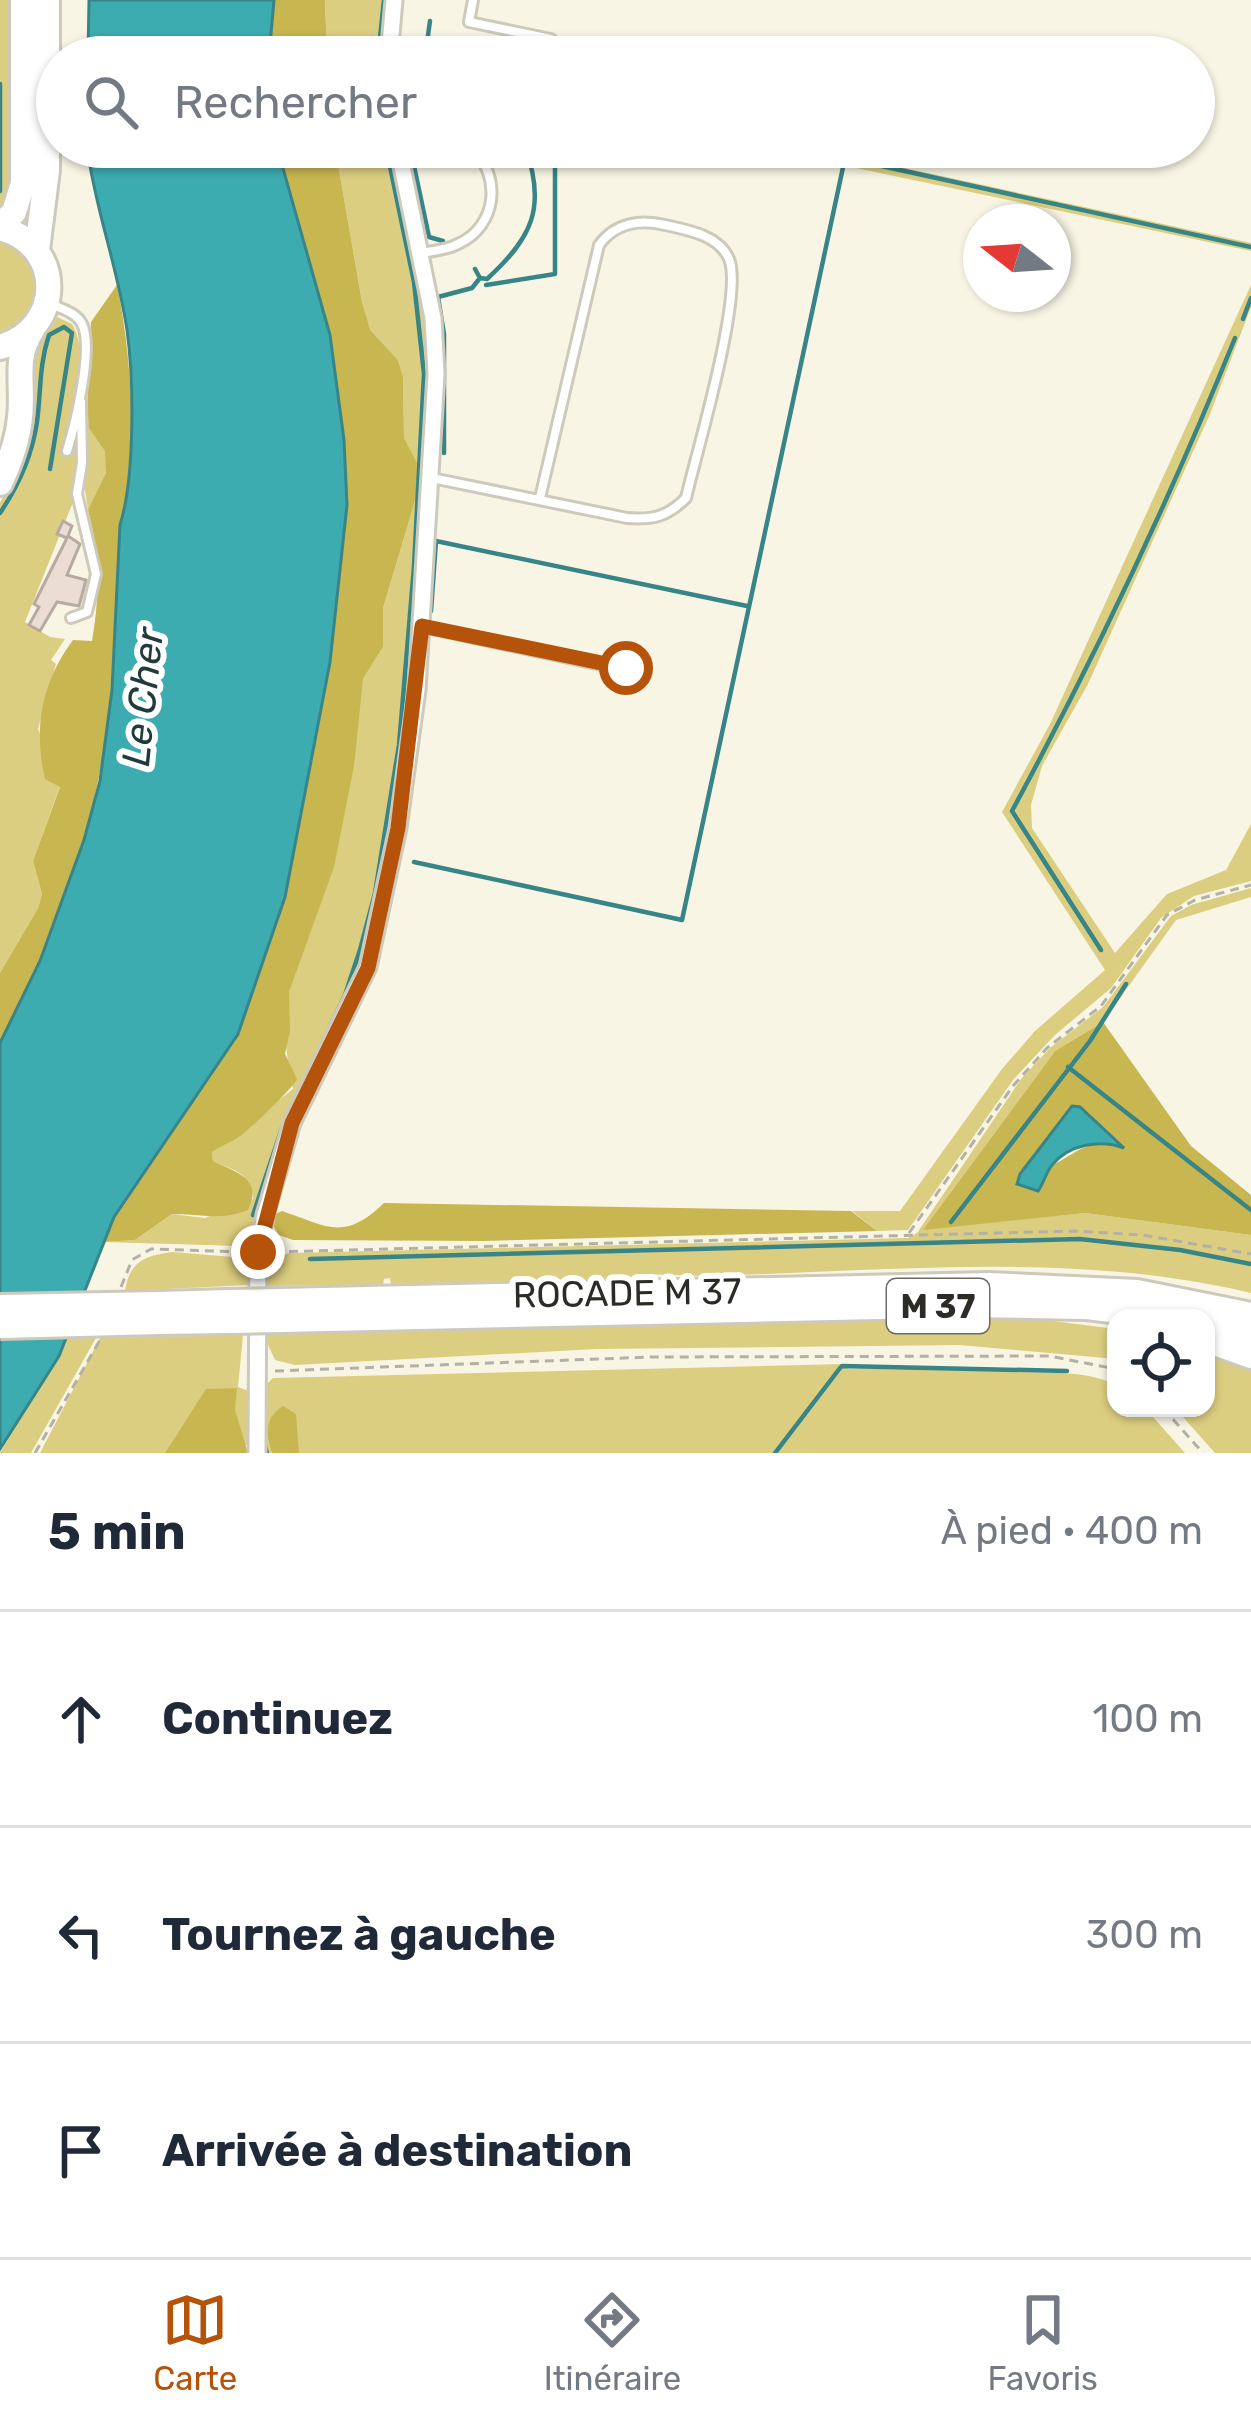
<!DOCTYPE html>
<html lang="fr">
<head>
<meta charset="utf-8">
<style>
	:root { --surface:#fff; --page:#f2f2f3; --text:#1f2937; --muted:#747a83; --line:#e0e1e3; --accent:#b45309 }
	body { margin:0; font-family:Rubik,sans-serif; background:var(--page); color:var(--text) }
	.controls { position:absolute; right:36px; bottom:36px; display:grid; overflow:hidden; border-radius:24px; box-shadow:0 3px 9px #0004 }
	.controls button { width:108px; height:108px; display:grid; place-items:center; padding:0; border:0; border-bottom:3px solid var(--line); background:var(--surface); color:var(--text); font:60px sans-serif }
	.compass { position:absolute; left:963px; top:204px; width:108px; height:108px; border-radius:50%; background:var(--surface); box-shadow:0 3px 9px #0004; rotate:287deg }
	.stop { position:absolute; width:36px; height:36px; margin:-27px; border:9px solid #b45309; border-radius:50%; background:#fff }
	.stop.end { background:#b45309; border-color:#fff; box-shadow:0 3px 12px #0008 }
	.list { margin:0; padding:0; list-style:none }
	h2 { display:flex; justify-content:space-between; align-items:center; height:156px; margin:0; padding:0 48px; font-size:51px }
	h2 small { font-size:39px; font-weight:400; color:var(--muted) }
	.list li { display:grid; grid-template-columns:78px 1fr auto; gap:36px; align-items:center; box-sizing:border-box; height:216px; padding:0 48px; border-top:3px solid var(--line) }
	.list b { display:block; font-size:45px; white-space:nowrap }
	.list em { font-size:39px; font-style:normal; color:var(--muted) }
	.icon { flex:none; width:66px; height:66px; fill:none; stroke:currentColor; stroke-width:2; stroke-linecap:round; stroke-linejoin:round }
	.map { position:relative; flex:none; width:1251px; height:1453px; overflow:hidden }
	.search { position:absolute; background:var(--surface); box-shadow:0 3px 9px #0004; left:36px; right:36px; top:36px; height:132px; display:flex; align-items:center; gap:30px; box-sizing:border-box; padding:0 42px; border-radius:66px; color:var(--muted); font-size:45px }
	.sheet { height:804px; background:var(--surface) }
	nav { display:flex; justify-content:space-around; align-items:center; box-sizing:border-box; height:168px; border-top:3px solid var(--line); background:var(--surface); font-size:33px; color:var(--muted) }
	nav a { display:grid; justify-items:center; gap:6px }
	nav .on { color:var(--accent) }
	.map>svg:first-child { display:block }
</style>
</head>
<body>
<div class="map">
<svg width="1251" height="1453" viewBox="0 0 1251 1453">
	<rect width="100%" height="100%" fill="#f8f5e5"/>
	<path fill="#dcce80" d="M0 0H12V182L0 206Z
		M325 0H389L385 57H327Z
		M335 147H391L427 315 430 351 414 684 385 870 361 965 254 1239 240 1246 104 1242 135 1240 172 1214 205 1218 253 1199C251 1172 234 1171 213 1161L212 1152 293 1089C285 1058 284 1024 289 992L363 679 383 647V608L421 481 404 438 403 377 398 360 369 330 362 302Z
		M756 147H807L1251 243V251Z
		M0 238 20 246 41 279 29 320 0 338Z
		M1251 285V307L1210 414 1088 684 1042 766 1031 805 1032 828 1115 953 1167 894 1226 870 1251 824V881L1194 896 1161 918 1111 988 1055 1035 1013 1080 908 1230 877 1231 852 1211H900L1002 1069 1035 1031 1105 970 1002 812 1050 724Z
		M57 317 72 324C90 354 76 409 66 441L77 451 75 497 25 622 50 637 65 639 51 660 56 664 38 729 60 786 33 861 42 894 38 908 0 973V502L6 493C14 446 17 344 57 317Z
		M87 409C90 429 96 428 103 444 114 467 100 491 88 510L84 483Z
		M1251 888V897L1176 920 1103 1022 1055 1051 924 1229 1085 1213 1251 1235V1293C1072 1250 885 1272 702 1276L641 1274 639 1278 391 1284 390 1278 384 1279 383 1285 264 1286 271 1262 288 1253 908 1238 917 1233 1021 1079 1050 1048 1103 1007 1171 916 1191 905Z
		M173 1252 245 1258 251 1267 250 1285 125 1291C129 1262 145 1255 173 1252Z
		M927 1318 1045 1320 1116 1329V1359L960 1345 596 1349 295 1365 275 1360 263 1334Z
		M243 1335 238 1387 257 1394 273 1378 844 1364H849L847 1369C906 1366 965 1368 1024 1372 1054 1373 1089 1371 1116 1385V1408H1145L1185 1453H272L246 1445 183 1453H40L100 1338Z
		M96 1338 31 1453H0L67 1339Z
		M1206 1349 1251 1364V1453H1215L1175 1408H1206Z"/>
	<path fill="#c8b651" fill-rule="evenodd" d="M274 0H325L327 57H269Z
		M277 147H335L362 302 370 330 398 360 403 377 404 438 419 467 421 481 383 608V647L363 679 354 766 334 867 289 992 290 1031 285 1054 297 1079C294 1087 249 1130 239 1137 230 1143 220 1146 212 1152L213 1161C237 1173 263 1178 248 1210 221 1221 199 1214 172 1214L135 1240 104 1242 114 1217 238 1034 285 897 330 662 347 505 344 440 330 335Z
		M117 285C131 352 140 460 120 525 116 581 118 637 112 692 100 806 61 946 0 1043V973L38 908 42 894 33 861 60 787 45 779C33 727 42 682 73 640L92 641C100 595 100 555 88 510L106 473 105 451 89 428 87 409 91 322Z
		M1103 1022 1191 1146 1251 1195V1235L1085 1213 923 1230 1055 1051ZM1072 1106 1080 1108 1122 1147C1090 1135 1075 1155 1049 1167 1040 1170 1029 1172 1020 1174Z
		M384 1203 851 1211 877 1231 483 1241 293 1240 279 1235 274 1227 275 1214 282 1211C325 1225 343 1243 384 1203Z
		M237 1388 235 1410 248 1453H165L206 1389Z
		M283 1406 296 1414 299 1453H272C266 1434 264 1418 283 1406Z"/>
	<path fill="#3dacb1" stroke="#388587" stroke-width="3" d="M89 0H274L269 57H88Z
		M87 147H277L330 335 344 440 347 505 330 662 285 897 238 1034 114 1217 59 1356 0 1449V1043L40 961 84 840 100 781 112 690 120 525C135 478 134 380 127 330 118 268 95 209 87 147Z
		M1072 1106 1080 1107 1124 1148C1101 1139 1069 1144 1052 1165 1046 1172 1044 1183 1038 1191L1017 1184 1020 1174Z"/>
	<g fill="none" stroke-linecap="round" stroke-linejoin="round">
		<path stroke="#388587" stroke-width="4.5" d="M378 57 384 0
			M425 57 430 21
			M0 84V191
			M410 147 429 237 443 241
			M795 147 843 157
			M475 269 480 278 487 279C532 238 547 207 525 147
			M486 285 555 274V147
			M1243 319 1251 298
			M444 453V334L438 297 472 288 480 278
			M0 513C19 485 32 456 37 422 41 392 39 365 49 335L64 327 72 333 50 469
			M431 611 436 541 747 606
			M414 862 682 920 845 158 1251 247
			M1101 950 1012 811C1095 657 1170 499 1235 338
			M1068 1067 1251 1210
			M253 1215 282 1128 345 995 360 950 375 893 399 745 414 567 424 374 414 282 386 147
			M951 1222 1090 1041 1126 984
			M310 1259 1080 1239 1180 1250 1251 1264
			M842 1366 1067 1371
			M263 1440 267 1453
			M775 1453 840 1368"/>
	</g>
	<path fill="#ecddd4" stroke="#b9aaa1" stroke-width="3" d="M63 521 72 526 68 536 80 544 67 575 86 580 79 606 57 602 40 631 29 625 39 607 34 604 67 538 57 534Z"/>
	<g fill="none" stroke-linecap="round" stroke-linejoin="round">
		<defs>
			<path id="service" d="M473 0 469 22 551 39
				M420 253C433 251 447 250 458 244 498 226 502 175 471 147
				M49 303C61 309 76 312 82 324 94 348 75 425 67 451
				M432 478 627 518C653 520 667 517 686 498 696 454 744 294 729 259 719 235 687 230 665 225 640 219 615 223 599 245L540 498
				M71 618 87 612 96 574 77 494 82 463 81 402
				M423 627 615 668 626 667 641 656"/>
			<path id="minor" d="M389 57 394 0
				M257 1453 258 1252 265 1215 292 1123 368 967 398 828 417 690 436 374 433 318 398 147"/>
			<path id="primary" d="M0 226 14 212 23 183V0
				M0 228C65 245 64 329 0 347
				M37 250 47 170V0
				M0 483C10 462 18 440 20 417 24 385 13 359 32 330"/>
			<path id="trunk" d="M281 1301 989 1285 1137 1292 1251 1315
				M160 1304 228 1302
				M281 1320 970 1305 1087 1307 1176 1318
				M159 1322 228 1321
				M1206 1324 1251 1335
				M1206 1340 1251 1356"/>
		</defs>
		<use href="#service" stroke="#cdcabb" stroke-width="14"/>
		<use href="#minor" stroke="#cdcabb" stroke-width="21"/>
		<use href="#primary" stroke="#cdcabb" stroke-width="30"/>
		<use href="#trunk" stroke="#cdcabb" stroke-width="30"/>
		<path stroke="#b3b1a4" stroke-width="3" stroke-dasharray="9 6" stroke-linecap="butt" d="M909 1233 1013 1086 1047 1048 1101 1006 1167 915 1195 900 1251 885
			M274 1252 1074 1231 1143 1235 1251 1254
			M121 1287 132 1260 151 1249 240 1252
			M275 1371 652 1357 1049 1356 1116 1369
			M1163 1408 1203 1453
			M35 1453 100 1340"/>
		<use href="#service" stroke="#fff" stroke-width="8"/>
		<use href="#minor" stroke="#fff" stroke-width="15"/>
		<use href="#primary" stroke="#fff" stroke-width="24"/>
		<use href="#trunk" stroke="#fff" stroke-width="24"/>
		<defs>
			<path id="trunk-bridge" d="M228 1302 281 1301
				M0 1307 160 1304
				M228 1321 281 1320
				M0 1326 159 1322"/>
		</defs>
		<use href="#trunk-bridge" stroke="#cdcabb" stroke-width="30" stroke-linecap="butt"/>
		<use href="#trunk-bridge" stroke="#fff" stroke-width="24"/>
	</g>
	<g fill="none" stroke-linecap="round" stroke-linejoin="round">
		<path stroke="#b45309" stroke-width="15" d="M258 1252 292 1123 368 968 398 828 422 626 626 668"/>
	</g>
	<g text-anchor="middle" dominant-baseline="central" stroke-width="12" stroke-linejoin="round" paint-order="stroke">
		<rect fill="#fff" stroke="#6b6b66" stroke-width="3" x="887" y="1279" width="102" height="54" rx="9"/>
		<g font-size="33" font-weight="bold" fill="#2c2b25">
			<text x="938" y="1306">M 37</text>
		</g>
		<g font-size="36" fill="#2c2b25" stroke="#fff">
			<text transform="translate(627 1293) rotate(-1)">ROCADE M 37</text>
		</g>
		<g font-size="39" font-style="italic" fill="#213a3b" stroke="#fff">
			<text transform="translate(143 697) rotate(-84)">Le Cher</text>
		</g>
	</g>
</svg>
<div class="controls">
<button><svg class="icon" aria-label="locate" viewBox="0 0 24 24"><circle cx="12" cy="12" r="6"/><path d="M12 2v4M12 18v4M2 12h4M18 12h4"/></svg></button>
</div>
<svg class="compass" viewBox="-18 -18 36 36"><path d="M0-13l5 13h-10z" fill="#e53935"/><path d="M0 13l5-13h-10z" fill="#747a83"/></svg>
<div class="stop" style="left:626px;top:668px"></div>
<div class="stop end" style="left:258px;top:1252px"></div>
<div class="search"><svg class="icon" aria-label="search" viewBox="0 0 24 24"><circle cx="10" cy="10" r="6"/><path d="M15 15l6 6"/></svg>Rechercher</div>
</div>
<section class="sheet">
<h2>5 min<small>À pied · 400 m</small></h2>
<ul class="list">
<li><svg class="icon" aria-label="ahead" viewBox="0 0 24 24"><path d="M12 20V5M6 11l6-6 6 6"/></svg><div><b>Continuez</b></div><em>100 m</em></li>
<li><svg class="icon" aria-label="left" viewBox="0 0 24 24"><path d="M17 20v-9H6M10 6l-5 5 5 5"/></svg><div><b>Tournez à gauche</b></div><em>300 m</em></li>
<li><svg class="icon" aria-label="arrive" viewBox="0 0 24 24"><path d="M6 21V4h12l-3 4 3 4H6"/></svg><div><b>Arrivée à destination</b></div></li>
</ul>
</section>
<nav>
<a class="on"><svg class="icon" aria-label="map" viewBox="0 0 24 24"><path d="M3 6l6-2 6 2 6-2v14l-6 2-6-2-6 2zM9 4v14M15 6v14"/></svg>Carte</a>
<a><svg class="icon" aria-label="directions" viewBox="0 0 24 24"><path d="M12 3l9 9-9 9-9-9zM9 14v-3h6M13 9l2 2-2 2"/></svg>Itinéraire</a>
<a><svg class="icon" aria-label="saved" viewBox="0 0 24 24"><path d="M7 4h10v16l-5-4-5 4z"/></svg>Favoris</a>
</nav>
</body>
</html>
